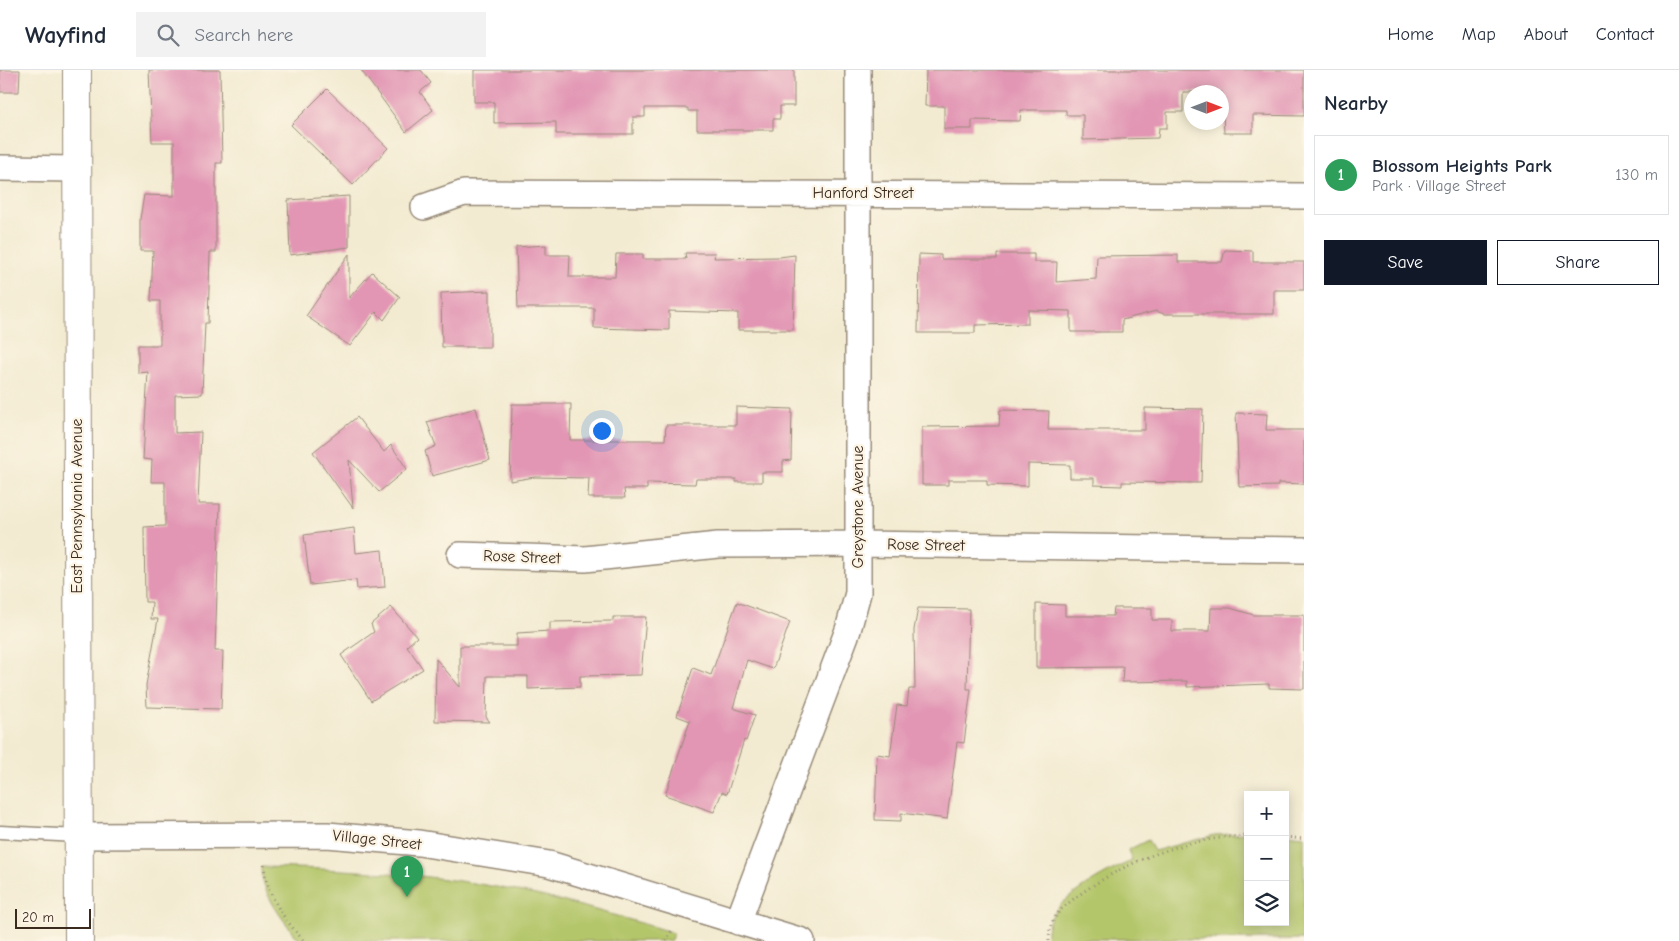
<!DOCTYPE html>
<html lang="en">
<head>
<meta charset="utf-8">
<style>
	:root { --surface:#fff; --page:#f2f2f3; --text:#1f2937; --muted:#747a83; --line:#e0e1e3; --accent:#111827 }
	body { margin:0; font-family:"Comic Neue",sans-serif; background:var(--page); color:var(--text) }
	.controls { position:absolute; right:15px; bottom:15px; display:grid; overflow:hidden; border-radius:0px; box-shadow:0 2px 12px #0003 }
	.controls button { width:45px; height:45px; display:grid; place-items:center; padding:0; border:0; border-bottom:1px solid var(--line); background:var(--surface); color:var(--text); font:25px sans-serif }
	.compass { position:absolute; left:1184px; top:15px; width:45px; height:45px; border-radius:50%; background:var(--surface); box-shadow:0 2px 12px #0003; rotate:90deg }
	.scale { position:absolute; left:15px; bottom:12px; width:76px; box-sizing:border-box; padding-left:5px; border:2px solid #3b2a1e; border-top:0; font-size:14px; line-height:18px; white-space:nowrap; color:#3b2a1e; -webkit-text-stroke:4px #fcf5e5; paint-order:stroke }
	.you { position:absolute; left:601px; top:360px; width:18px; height:18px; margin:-12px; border:4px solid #fff; border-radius:50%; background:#1a73e8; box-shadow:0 0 0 8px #1a73e833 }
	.badge { display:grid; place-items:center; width:32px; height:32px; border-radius:50%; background:var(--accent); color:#fff; font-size:16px; font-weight:700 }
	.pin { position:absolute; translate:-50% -41px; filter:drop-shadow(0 1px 2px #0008) }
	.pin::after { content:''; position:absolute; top:26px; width:18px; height:15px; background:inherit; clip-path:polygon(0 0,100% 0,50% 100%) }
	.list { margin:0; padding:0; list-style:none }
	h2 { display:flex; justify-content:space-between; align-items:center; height:65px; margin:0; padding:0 20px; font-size:21px }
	h2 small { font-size:16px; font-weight:400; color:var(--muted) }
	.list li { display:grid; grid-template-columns:32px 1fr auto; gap:15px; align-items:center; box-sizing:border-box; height:80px; margin:0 10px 10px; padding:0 10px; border:1px solid var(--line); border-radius:0px }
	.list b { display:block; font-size:19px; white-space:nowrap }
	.list p { margin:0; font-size:16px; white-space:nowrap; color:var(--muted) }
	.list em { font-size:16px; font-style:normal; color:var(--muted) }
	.actions { display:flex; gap:10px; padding:15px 20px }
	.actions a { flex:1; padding:11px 0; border:1px solid var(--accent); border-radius:0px; text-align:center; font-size:18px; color:var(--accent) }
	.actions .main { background:var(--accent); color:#fff }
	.icon { flex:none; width:28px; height:28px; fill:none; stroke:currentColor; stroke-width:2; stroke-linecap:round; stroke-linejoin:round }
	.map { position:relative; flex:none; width:1304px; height:871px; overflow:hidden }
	header { display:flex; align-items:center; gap:30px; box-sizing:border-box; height:70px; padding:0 25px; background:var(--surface); border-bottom:1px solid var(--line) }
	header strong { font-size:24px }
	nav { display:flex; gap:28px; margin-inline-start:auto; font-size:18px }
	.search { width:350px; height:45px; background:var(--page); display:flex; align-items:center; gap:12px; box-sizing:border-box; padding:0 18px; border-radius:0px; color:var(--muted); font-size:19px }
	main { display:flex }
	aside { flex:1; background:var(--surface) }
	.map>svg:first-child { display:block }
</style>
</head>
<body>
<header>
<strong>Wayfind</strong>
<div class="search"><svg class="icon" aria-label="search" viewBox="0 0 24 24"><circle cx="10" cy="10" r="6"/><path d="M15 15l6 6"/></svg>Search here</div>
<nav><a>Home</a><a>Map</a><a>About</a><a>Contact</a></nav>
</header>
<main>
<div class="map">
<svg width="1304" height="871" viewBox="0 0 1304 871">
	<rect width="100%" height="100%" fill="#fcf5e5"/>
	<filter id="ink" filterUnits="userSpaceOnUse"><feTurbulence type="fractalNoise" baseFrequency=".02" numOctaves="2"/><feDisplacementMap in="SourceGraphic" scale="10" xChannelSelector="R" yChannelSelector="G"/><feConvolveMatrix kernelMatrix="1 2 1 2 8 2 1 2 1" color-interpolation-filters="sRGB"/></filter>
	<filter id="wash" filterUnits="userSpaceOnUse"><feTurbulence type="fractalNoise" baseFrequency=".0096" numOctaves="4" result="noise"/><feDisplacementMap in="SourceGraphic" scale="20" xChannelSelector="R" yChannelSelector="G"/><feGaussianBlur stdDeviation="1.12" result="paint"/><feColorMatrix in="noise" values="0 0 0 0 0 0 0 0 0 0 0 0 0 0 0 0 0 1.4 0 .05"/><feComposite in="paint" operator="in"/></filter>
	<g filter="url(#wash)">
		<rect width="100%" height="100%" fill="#f3ebd1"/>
		<path fill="#b4c66a" stroke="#787844" d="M1248 763V852H1285V764L1304 766V869H1046C1047 859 1048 851 1054 843 1066 824 1112 799 1132 791L1128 780 1148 770 1154 781 1214 765Z
			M261 797C342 799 422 803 502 818 561 829 618 846 674 863L670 871H300C283 850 262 825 261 797Z"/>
		<g id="blocks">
			<path fill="#e296b4" d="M0 0H20L19 22H0Z
				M149 0H220L222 93H216V182H210L208 253H205L202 324 175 325V363L201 362 198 434H220L215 581H223L221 639 147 637 146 615 158 549H151L152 532H145L144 457 165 456V412H151L152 390 143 389 148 302 138 303V275H160V231H151L153 181H140V149L144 125 174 126V72H152Z
				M361 0H421L431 13 420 22 433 40 406 62Z
				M474 0H794V36H780V49H773V60H697V41H688V38H645V47H633V64H556V52L494 53V32H474Z
				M926 0H1304V46L1253 45V63H1224L1222 22H1183V42H1167V58H1159L1158 68 1083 70V45H1066V40H1021L1020 51 972 50V59H944V36H925Z
				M327 19 388 78 353 115 291 55Z
				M349 126V177L290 185 288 130Z
				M546 175V185H570L569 207H615L616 184H643V189H686L685 183H715L714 188 779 187 795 185 793 260H738V243L669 241V260L594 258V238H518L516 177Z
				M1225 180 1253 181V192H1304V220H1274V244H1164L1156 241 1122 250V262H1071V241L1028 240V254L975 255V263H918L919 184 941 185V189H997V184H1034V192H1057L1056 212 1096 209 1097 186 1178 185V192H1222Z
				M349 184V228L372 202 400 227 384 250 376 242 350 276 306 246Z
				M490 221V277H442L441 223Z
				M512 334H571L570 370H665L666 355H736V337L792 339 791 390 783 391V402H762V412H736V409H696L695 414 647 413V419H624L625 428H588L589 408 535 407 510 411Z
				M476 338 490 390 432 406 425 381 436 376 427 352Z
				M1145 338 1203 339 1201 413 1122 412V416L1094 415V408H1070V395L1028 394V416L987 415V410H948V415H922V357L999 356 1000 340 1049 341 1048 360H1145Z
				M1236 343 1267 344 1266 360H1304V414L1278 413V416L1239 417Z
				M357 347 384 382 391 375 407 399 379 422 349 390 353 438 313 382Z
				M354 458 356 483 382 480 385 517 357 519 356 510 310 515 304 465Z
				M737 532 790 552 773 599 747 590 733 638 755 645 746 671 744 670 727 724 722 722 714 742 665 725 690 651 677 646 693 598 711 605Z
				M1036 534 1065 535V546H1113L1114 538H1152V550H1172V561H1210L1211 538H1230L1254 545H1304V619L1269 618V614L1187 617V611L1122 612 1123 597 1036 598Z
				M391 537 417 567 407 576 423 599 371 631 341 585 374 562 371 554Z
				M918 538 969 539 967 619H971L964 673 957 672 947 749 901 743V751L875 750 877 684 890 686 897 635 907 636 909 619H915L914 560Z
				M613 547H646L641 605 580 606V617L528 619V606H487L486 647 490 652 435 651 436 589 460 617V576H517V563L550 561V552L613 551Z"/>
		</g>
	</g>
	<g filter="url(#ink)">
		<use href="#blocks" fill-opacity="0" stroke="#978a78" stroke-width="1"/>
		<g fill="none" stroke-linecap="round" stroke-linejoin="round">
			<defs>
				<path id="service" d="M0 762 78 766"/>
				<path id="minor" d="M0 98 76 99
					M424 137 464 123 1304 126
					M460 485 585 489 718 475 858 474 1304 480
					M78 766 327 765 419 773 549 794 802 871
					M738 852 848 560 858 523V0"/>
				<path id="tertiary" d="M77 0 79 871"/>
			</defs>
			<use href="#service" stroke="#978a78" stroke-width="15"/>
			<use href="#minor" stroke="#978a78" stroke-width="28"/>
			<use href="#tertiary" stroke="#978a78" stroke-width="30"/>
			<path stroke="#978a78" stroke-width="3" stroke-dasharray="1 4" stroke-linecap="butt" d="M1285 767 1304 769
				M264 795C266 825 284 849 304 871
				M666 871 672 860
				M1049 871C1049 863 1050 856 1054 849 1059 839 1070 832 1079 825 1127 790 1188 767 1248 766"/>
			<use href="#service" stroke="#fff" stroke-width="12"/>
			<use href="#minor" stroke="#fff" stroke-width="25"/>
			<use href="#tertiary" stroke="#fff" stroke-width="28"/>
		</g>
	</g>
	<g text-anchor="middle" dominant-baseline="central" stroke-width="4.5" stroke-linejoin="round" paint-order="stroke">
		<g font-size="16" fill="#3b2a1e" stroke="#fcf5e5">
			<text x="863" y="123">Hanford Street</text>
			<text transform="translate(77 436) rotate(-90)">East Pennsylvania Avenue</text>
			<text transform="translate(858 437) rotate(-90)">Greystone Avenue</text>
			<text transform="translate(926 475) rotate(1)">Rose Street</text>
			<text transform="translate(522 487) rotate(2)">Rose Street</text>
			<text transform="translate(377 770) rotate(6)">Village Street</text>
		</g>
	</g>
</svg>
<div class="controls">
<button>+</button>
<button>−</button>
<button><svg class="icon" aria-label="layers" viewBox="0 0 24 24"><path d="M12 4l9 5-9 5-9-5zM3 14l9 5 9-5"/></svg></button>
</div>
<svg class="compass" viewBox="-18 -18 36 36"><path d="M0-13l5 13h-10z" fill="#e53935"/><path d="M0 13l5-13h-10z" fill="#747a83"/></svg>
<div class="scale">20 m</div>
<div class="you"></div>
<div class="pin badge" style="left:407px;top:827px;background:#2e9e5b">1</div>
</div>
<aside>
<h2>Nearby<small></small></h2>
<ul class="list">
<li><span class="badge" style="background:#2e9e5b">1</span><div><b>Blossom Heights Park</b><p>Park · Village Street</p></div><em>130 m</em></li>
</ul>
<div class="actions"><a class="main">Save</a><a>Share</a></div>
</aside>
</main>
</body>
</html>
